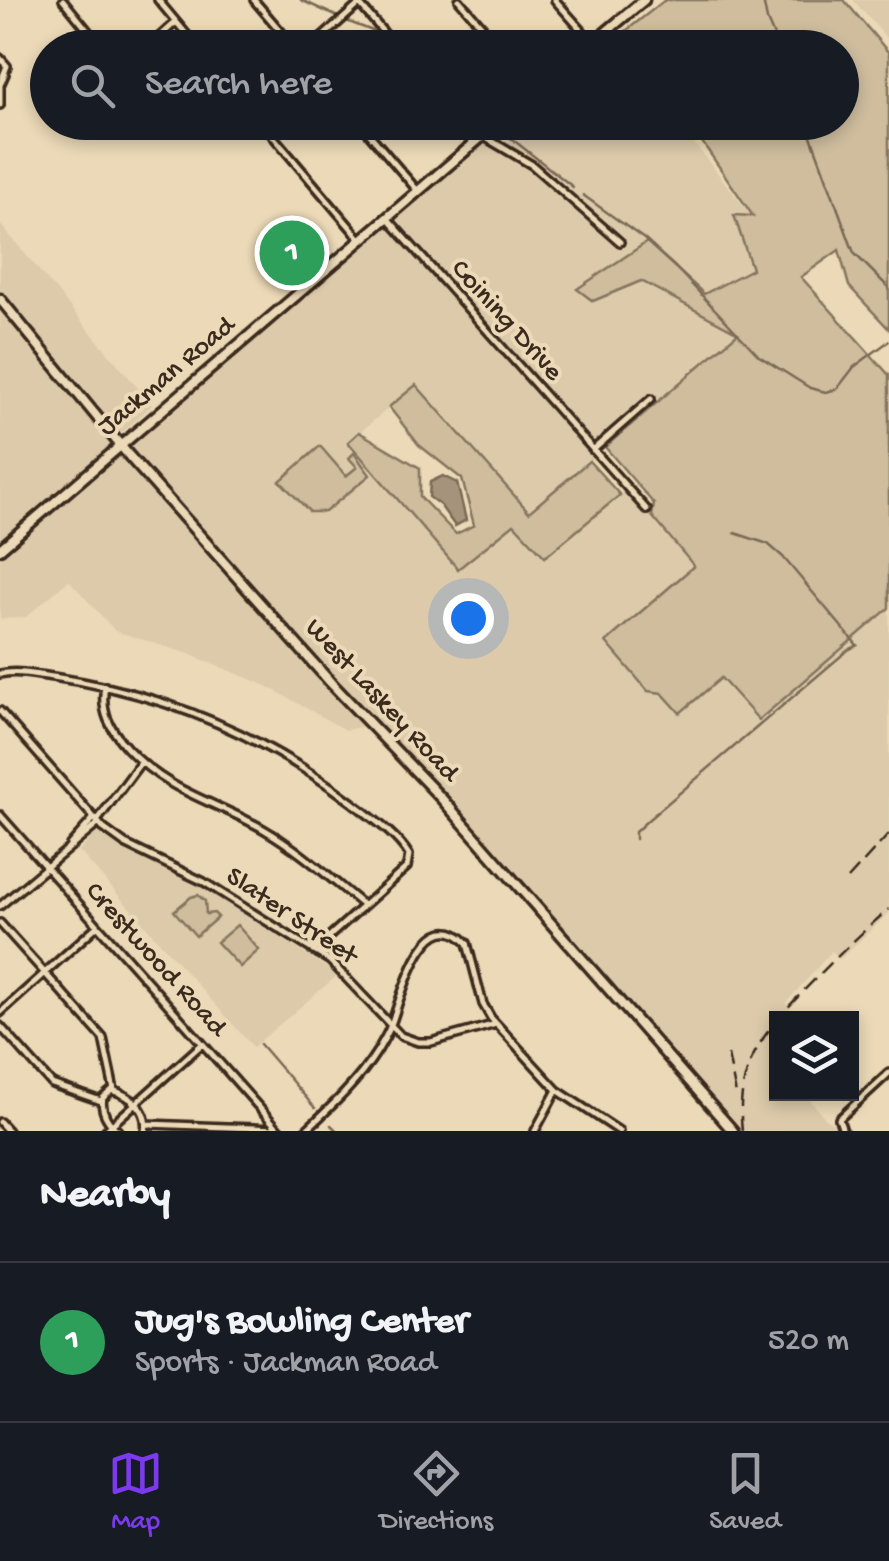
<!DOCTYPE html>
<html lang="en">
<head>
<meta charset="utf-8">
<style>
	:root { --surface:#171b24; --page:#20242c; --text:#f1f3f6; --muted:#9ea1a6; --line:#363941; --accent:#7c3aed }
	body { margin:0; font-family:"Gochi Hand",sans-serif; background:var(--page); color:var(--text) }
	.controls { position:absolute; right:30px; bottom:30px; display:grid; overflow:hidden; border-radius:0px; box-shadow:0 5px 15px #0003 }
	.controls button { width:90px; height:90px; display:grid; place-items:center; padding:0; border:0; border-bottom:2px solid var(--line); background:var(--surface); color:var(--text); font:50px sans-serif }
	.you { position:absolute; left:468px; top:618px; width:35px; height:35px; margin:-25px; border:8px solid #fff; border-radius:50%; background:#1a73e8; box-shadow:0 0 0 15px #1a73e833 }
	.badge { display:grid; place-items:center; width:65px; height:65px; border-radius:50%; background:var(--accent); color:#fff; font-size:32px; font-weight:700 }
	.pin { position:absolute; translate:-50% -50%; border:5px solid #fff; box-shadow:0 2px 10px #0006 }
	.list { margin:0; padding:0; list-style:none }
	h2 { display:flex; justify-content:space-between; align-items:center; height:130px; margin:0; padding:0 40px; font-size:42px }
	h2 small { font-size:32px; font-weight:400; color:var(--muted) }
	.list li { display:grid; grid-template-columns:65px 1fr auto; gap:30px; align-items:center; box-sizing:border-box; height:160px; padding:0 40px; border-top:2px solid var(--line) }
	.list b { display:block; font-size:38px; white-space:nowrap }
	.list p { margin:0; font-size:32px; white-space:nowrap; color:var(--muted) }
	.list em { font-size:32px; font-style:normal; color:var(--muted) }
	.icon { flex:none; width:55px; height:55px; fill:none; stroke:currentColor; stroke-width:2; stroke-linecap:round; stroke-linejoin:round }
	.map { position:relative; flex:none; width:889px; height:1131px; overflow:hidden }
	.search { position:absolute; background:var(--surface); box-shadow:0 5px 15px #0003; left:30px; right:30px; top:30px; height:110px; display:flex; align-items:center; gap:25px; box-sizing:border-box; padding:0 35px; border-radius:55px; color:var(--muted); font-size:38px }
	.sheet { height:290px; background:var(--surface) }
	nav { display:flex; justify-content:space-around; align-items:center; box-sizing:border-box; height:140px; border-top:2px solid var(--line); background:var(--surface); font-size:28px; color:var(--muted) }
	nav a { display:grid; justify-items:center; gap:5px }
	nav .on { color:var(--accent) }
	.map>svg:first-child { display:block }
</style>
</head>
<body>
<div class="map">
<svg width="889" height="1131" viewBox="0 0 889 1131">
	<rect width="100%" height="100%" fill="#ebd9b7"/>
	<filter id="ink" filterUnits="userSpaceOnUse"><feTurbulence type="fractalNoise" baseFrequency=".01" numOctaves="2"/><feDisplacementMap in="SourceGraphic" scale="20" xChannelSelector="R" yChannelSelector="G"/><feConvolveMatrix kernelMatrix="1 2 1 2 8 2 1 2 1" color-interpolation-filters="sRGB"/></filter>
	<g filter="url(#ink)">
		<path fill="#dccaaa" d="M853 0H889V41Z
			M500 123H678L800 277 529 513 416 385 348 442 458 568 514 523 545 557 628 488 694 566 721 678 759 719 889 608V913L840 959 832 951 786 1003 797 1018H776V1094H805L826 1119 843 1131H732L551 921 370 725 345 730 267 686 189 654 115 631 69 580 26 617 0 619V549L79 481 74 476 0 542V224L152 405 111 443 116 449Z
			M98 831 122 849 205 889 338 975 253 1047 79 851Z"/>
		<path fill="#cfbd9e" stroke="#85745e" stroke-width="2.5" d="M665 0H844L889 53V329L849 286 839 250 801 277 889 375V608L759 720 721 678 680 713 662 693 648 691 606 642 694 566 652 516 654 504 605 447 738 333 641 281 593 301 577 289 647 242 704 294 752 269 734 215 753 216 689 123 842 122V48L632 47 622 34Z
			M416 385 529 512 589 461 620 495 545 557 514 524 458 569 348 442 359 432 420 468V497L456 534 474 525 462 479 419 445 389 407Z
			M320 446 346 476 357 467 349 458 354 453 370 475 325 512H310L280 481Z
			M198 895 205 901 206 914 214 913 218 917 196 936 174 911 191 897Z
			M237 925 259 950 240 967 217 942Z"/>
		<path fill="#a5937b" stroke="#7b6956" stroke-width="2.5" d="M443 476 457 483 466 520 455 526 440 505 429 497 430 482Z"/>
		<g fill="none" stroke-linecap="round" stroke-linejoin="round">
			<path stroke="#7b6956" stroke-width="2.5" d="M301 0 338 17
				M763 0 767 20 779 48
				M349 22 378 33
				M404 45 409 48
				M807 125 854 253 889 288
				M507 135 573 187
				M583 195 644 239 676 268 759 356 810 388 826 392 837 389 854 367 889 341
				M735 533 768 544 783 557 856 644
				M635 839V832L649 819 848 650 858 645
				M260 1044 315 1108
				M331 1125 337 1131"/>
			<defs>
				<path id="minor" d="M63 0 102 48
					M158 0 198 48
					M254 0 295 48
					M356 0 397 48
					M459 0 501 48
					M555 0 593 43
					M147 48 176 22
					M310 48 364 0
					M0 58 7 66 3 76
					M0 105V85L5 74
					M261 122 362 241
					M359 122 417 190
					M462 122 477 141
					M483 136 532 165 620 242
					M388 219 647 510
					M593 450 651 399
					M0 674C17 670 36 675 53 677 163 693 265 736 353 803 372 818 397 835 409 855L407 867 313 951
					M105 686C100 712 110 729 127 748 171 795 214 800 265 830 301 851 331 879 363 905
					M0 711 103 828 125 844 204 882 330 961 401 1036 418 1042H431L496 1024
					M0 815 280 1131
					M97 821 141 762
					M70 845 94 818
					M0 906 99 823
					M0 923 103 1038 114 1090
					M0 1013 97 926
					M0 1026 52 1084 101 1101
					M0 1122 8 1131
					M147 1124 278 1129
					M105 1131 202 1044
					M119 1131C109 1125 100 1111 103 1098L112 1090C131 1096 149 1109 145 1131
					M305 1131C332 1106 358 1082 378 1050 383 1041 389 1032 392 1022 400 1000 426 898 467 943L483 1004 491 1018 557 1090 619 1131
					M535 1131 557 1090
					M843 1131 839 1119 889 1073"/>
				<path id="secondary" d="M587 48 644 0
					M0 299 130 457 331 683 442 799 733 1131
					M0 549 499 122"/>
			</defs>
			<use href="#minor" stroke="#3b2a1e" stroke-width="12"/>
			<use href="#secondary" stroke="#3b2a1e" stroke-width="15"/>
			<use href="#minor" stroke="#ebd9b7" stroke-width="5"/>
			<use href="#secondary" stroke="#ebd9b7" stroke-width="8"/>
			<path stroke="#3b2a1e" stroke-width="2.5" stroke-dasharray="15 8" stroke-linecap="butt" d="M848 879 889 834
				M728 1055 737 1099
				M742 1131C734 1059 770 1026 816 978 840 954 863 931 889 909"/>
		</g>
	</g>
	<g text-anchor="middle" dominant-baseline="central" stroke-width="8" stroke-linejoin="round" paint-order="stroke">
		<g font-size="28" fill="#3b2a1e" stroke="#ebd9b7">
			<text transform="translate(506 321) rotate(48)">Coining Drive</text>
			<text transform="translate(167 377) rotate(-40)">Jackman Road</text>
			<text transform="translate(381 701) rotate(47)">West Laskey Road</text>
			<text transform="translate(291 917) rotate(34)">Slater Street</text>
			<text transform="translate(155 960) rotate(48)">Crestwood Road</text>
		</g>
	</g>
</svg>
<div class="controls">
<button><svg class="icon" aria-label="layers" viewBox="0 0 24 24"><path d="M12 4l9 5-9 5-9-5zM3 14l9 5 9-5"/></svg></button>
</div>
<div class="you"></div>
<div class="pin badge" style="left:292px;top:253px;background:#2e9e5b">1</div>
<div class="search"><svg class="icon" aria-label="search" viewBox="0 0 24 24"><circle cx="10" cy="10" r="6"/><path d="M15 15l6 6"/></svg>Search here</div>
</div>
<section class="sheet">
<h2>Nearby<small></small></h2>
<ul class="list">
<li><span class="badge" style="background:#2e9e5b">1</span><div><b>Jug's Bowling Center</b><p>Sports · Jackman Road</p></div><em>520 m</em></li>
</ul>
</section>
<nav>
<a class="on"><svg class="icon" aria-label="map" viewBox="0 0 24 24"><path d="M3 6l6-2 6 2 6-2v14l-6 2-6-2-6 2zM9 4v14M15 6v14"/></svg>Map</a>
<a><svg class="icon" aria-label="directions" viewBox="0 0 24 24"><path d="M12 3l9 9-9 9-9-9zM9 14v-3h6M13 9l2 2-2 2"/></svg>Directions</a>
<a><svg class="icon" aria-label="saved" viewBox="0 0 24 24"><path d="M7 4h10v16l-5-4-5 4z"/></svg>Saved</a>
</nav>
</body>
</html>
